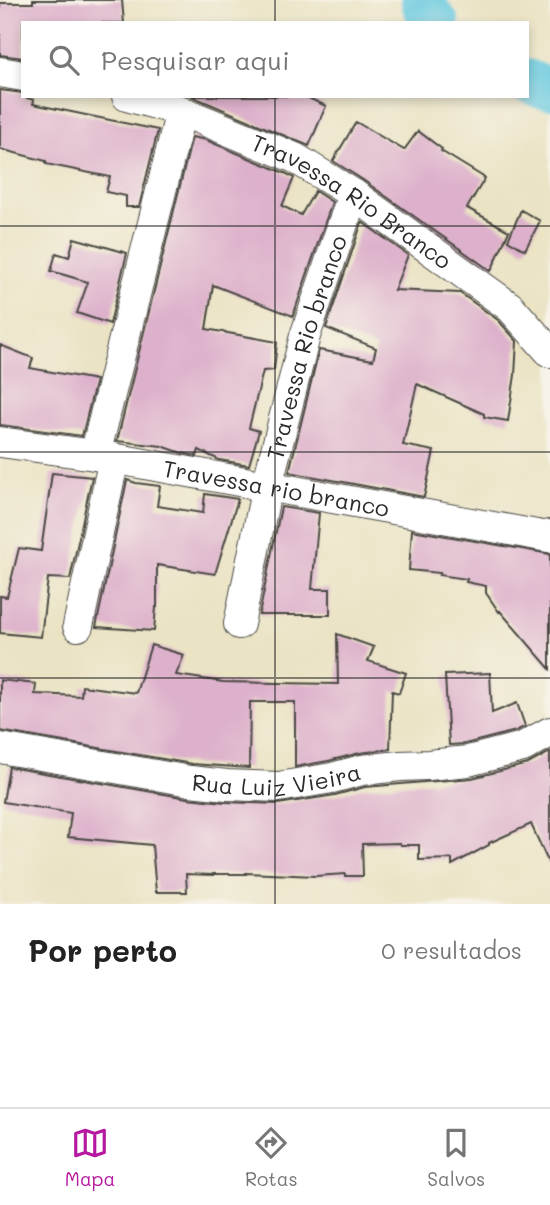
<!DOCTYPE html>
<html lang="pt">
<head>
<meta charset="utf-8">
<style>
	:root { --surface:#fff; --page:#f6f6f6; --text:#222; --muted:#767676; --line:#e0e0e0; --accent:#b5179e }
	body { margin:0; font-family:Mali,sans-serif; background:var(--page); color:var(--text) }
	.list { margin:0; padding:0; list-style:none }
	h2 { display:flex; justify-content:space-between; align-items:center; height:91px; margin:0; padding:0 28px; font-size:30px }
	h2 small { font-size:23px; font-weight:400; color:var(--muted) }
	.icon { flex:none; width:38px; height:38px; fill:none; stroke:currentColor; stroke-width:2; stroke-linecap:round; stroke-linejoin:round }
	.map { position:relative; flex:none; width:550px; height:904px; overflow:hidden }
	.search { position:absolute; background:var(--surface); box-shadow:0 4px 10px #0003; left:21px; right:21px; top:21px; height:77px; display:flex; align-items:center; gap:18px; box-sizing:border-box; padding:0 24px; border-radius:0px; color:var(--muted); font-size:26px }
	.sheet { height:203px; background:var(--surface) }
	nav { display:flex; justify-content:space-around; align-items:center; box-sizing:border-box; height:98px; border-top:2px solid var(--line); background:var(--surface); font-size:19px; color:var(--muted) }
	nav a { display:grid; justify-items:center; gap:4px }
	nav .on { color:var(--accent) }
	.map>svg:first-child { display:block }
</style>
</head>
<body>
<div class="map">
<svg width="550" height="904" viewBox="0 0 550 904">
	<rect width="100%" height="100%" fill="#f7f3e8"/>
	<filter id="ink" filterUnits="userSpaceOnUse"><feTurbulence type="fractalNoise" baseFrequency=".0143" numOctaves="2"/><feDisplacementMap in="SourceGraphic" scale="14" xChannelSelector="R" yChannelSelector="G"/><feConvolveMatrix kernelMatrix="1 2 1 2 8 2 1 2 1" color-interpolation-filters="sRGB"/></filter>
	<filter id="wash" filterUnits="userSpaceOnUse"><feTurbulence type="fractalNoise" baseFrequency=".00686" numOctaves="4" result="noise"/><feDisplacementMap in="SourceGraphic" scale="28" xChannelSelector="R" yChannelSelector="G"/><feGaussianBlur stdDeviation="1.57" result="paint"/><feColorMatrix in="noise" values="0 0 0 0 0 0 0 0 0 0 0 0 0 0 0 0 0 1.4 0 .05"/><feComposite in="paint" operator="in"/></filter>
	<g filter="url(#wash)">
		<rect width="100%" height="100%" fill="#eae3c4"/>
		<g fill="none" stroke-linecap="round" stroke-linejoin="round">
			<path stroke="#61c7df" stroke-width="44" d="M423 0 424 6 437 23
				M527 81 542 87 550 88"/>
		</g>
		<g id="blocks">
			<path fill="#ddb1cb" d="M33 0H122L124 23H23V58L0 55V3H33Z
				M0 90 23 93V97L34 100 33 104 158 130 139 207H126V196L106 192 110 177 46 164V161L0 149Z
				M191 96H304L326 106 309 146Z
				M356 122 404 150 418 131 442 149 441 151 485 178 467 208 509 231 491 271 363 180 333 161Z
				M192 137 206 140 287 174 294 178 282 206 301 215 315 191 332 202 293 316 213 285 206 329 277 342 274 370 263 371 249 428 259 431 249 465 219 460 199 450 197 456 182 453 162 446 117 441Z
				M521 210 540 221 525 250 508 240Z
				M362 222 408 255 394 290 460 293 498 320 517 341 515 375 508 421 484 417V414L417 384 403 445 434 451 424 497 289 472 319 350 373 360 376 348 326 328Z
				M74 238 127 253 110 324 77 313 88 282 51 271 56 253 69 257Z
				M0 345 33 358 30 368 96 380 82 436 0 425Z
				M52 473 92 477 70 579 48 578 41 637 0 633V596L7 597 19 548 41 551Z
				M127 480 136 483 160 486 157 506 203 513 205 494 238 499 215 574 157 565V607H156L154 631 96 627Z
				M281 507 319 513 312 589H330V615H259Z
				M412 530 550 554V669L500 611 499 612 486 593V586L466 582 467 579 439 575 440 573 409 570Z
				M337 634 374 647 368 661 406 673 399 693 392 691 390 749 360 753 328 761 295 767V702H250L249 768 192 764 0 731V680L36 684 35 694 81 696 82 686 136 693 151 645 184 655 176 675 223 682 338 684Z
				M490 673 492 713 517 703 525 726 516 731 465 744 449 745 445 675Z
				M550 752V866L531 824 489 843V845L452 865V859L419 860V845H400V843L362 844 363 876H345V874L316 876 246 873V874H213V875L186 874 187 892H156L152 845 68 837 71 813 3 802 9 767 187 798 225 802 278 804 335 795 365 787 472 778 528 764Z"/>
		</g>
	</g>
	<g filter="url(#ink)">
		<use href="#blocks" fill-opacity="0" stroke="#484742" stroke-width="2"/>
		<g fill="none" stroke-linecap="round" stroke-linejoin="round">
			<defs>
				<g id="minor">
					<path d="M0 72 23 76"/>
					<path id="s1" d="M127 96 181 111 295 158 353 194 510 307 550 352"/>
					<path id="s2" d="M0 442 95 455 548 537 550 535"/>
					<path d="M95 455 181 111"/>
					<path id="s3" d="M239 624 267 486 305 336 353 194"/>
					<path d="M78 626 114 458"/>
					<path id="s4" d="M0 748 190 781 227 785 279 787 332 778 362 770 400 766 429 765 468 761 523 747 550 732"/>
				</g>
			</defs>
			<use href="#minor" stroke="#484742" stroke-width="32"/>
			<use href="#minor" stroke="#fff" stroke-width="30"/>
		</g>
	</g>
	<path fill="none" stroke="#2b2b2b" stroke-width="2" stroke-opacity="0.55" d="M275 0V23M275 96V904M0 226H550M0 452H550M0 678H550"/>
	<g text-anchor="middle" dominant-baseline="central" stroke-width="7" stroke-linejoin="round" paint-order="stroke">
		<g font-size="23" fill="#2b2b2b" stroke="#f7f3e8">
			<text stroke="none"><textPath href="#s1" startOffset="250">Travessa Rio Branco</textPath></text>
			<text stroke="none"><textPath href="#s3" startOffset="285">Travessa Rio branco</textPath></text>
			<text stroke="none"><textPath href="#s2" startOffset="280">Travessa rio branco</textPath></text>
			<text stroke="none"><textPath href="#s4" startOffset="280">Rua Luiz Vieira</textPath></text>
		</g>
	</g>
</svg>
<div class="search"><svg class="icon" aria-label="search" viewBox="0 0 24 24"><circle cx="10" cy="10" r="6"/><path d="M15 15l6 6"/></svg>Pesquisar aqui</div>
</div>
<section class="sheet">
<h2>Por perto<small>0 resultados</small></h2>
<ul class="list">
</ul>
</section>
<nav>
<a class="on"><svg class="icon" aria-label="map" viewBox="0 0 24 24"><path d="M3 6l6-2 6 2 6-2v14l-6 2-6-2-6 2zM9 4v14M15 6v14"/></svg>Mapa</a>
<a><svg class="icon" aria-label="directions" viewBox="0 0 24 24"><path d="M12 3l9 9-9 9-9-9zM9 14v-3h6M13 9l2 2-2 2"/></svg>Rotas</a>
<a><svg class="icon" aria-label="saved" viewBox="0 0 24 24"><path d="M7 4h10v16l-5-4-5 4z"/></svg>Salvos</a>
</nav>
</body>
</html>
